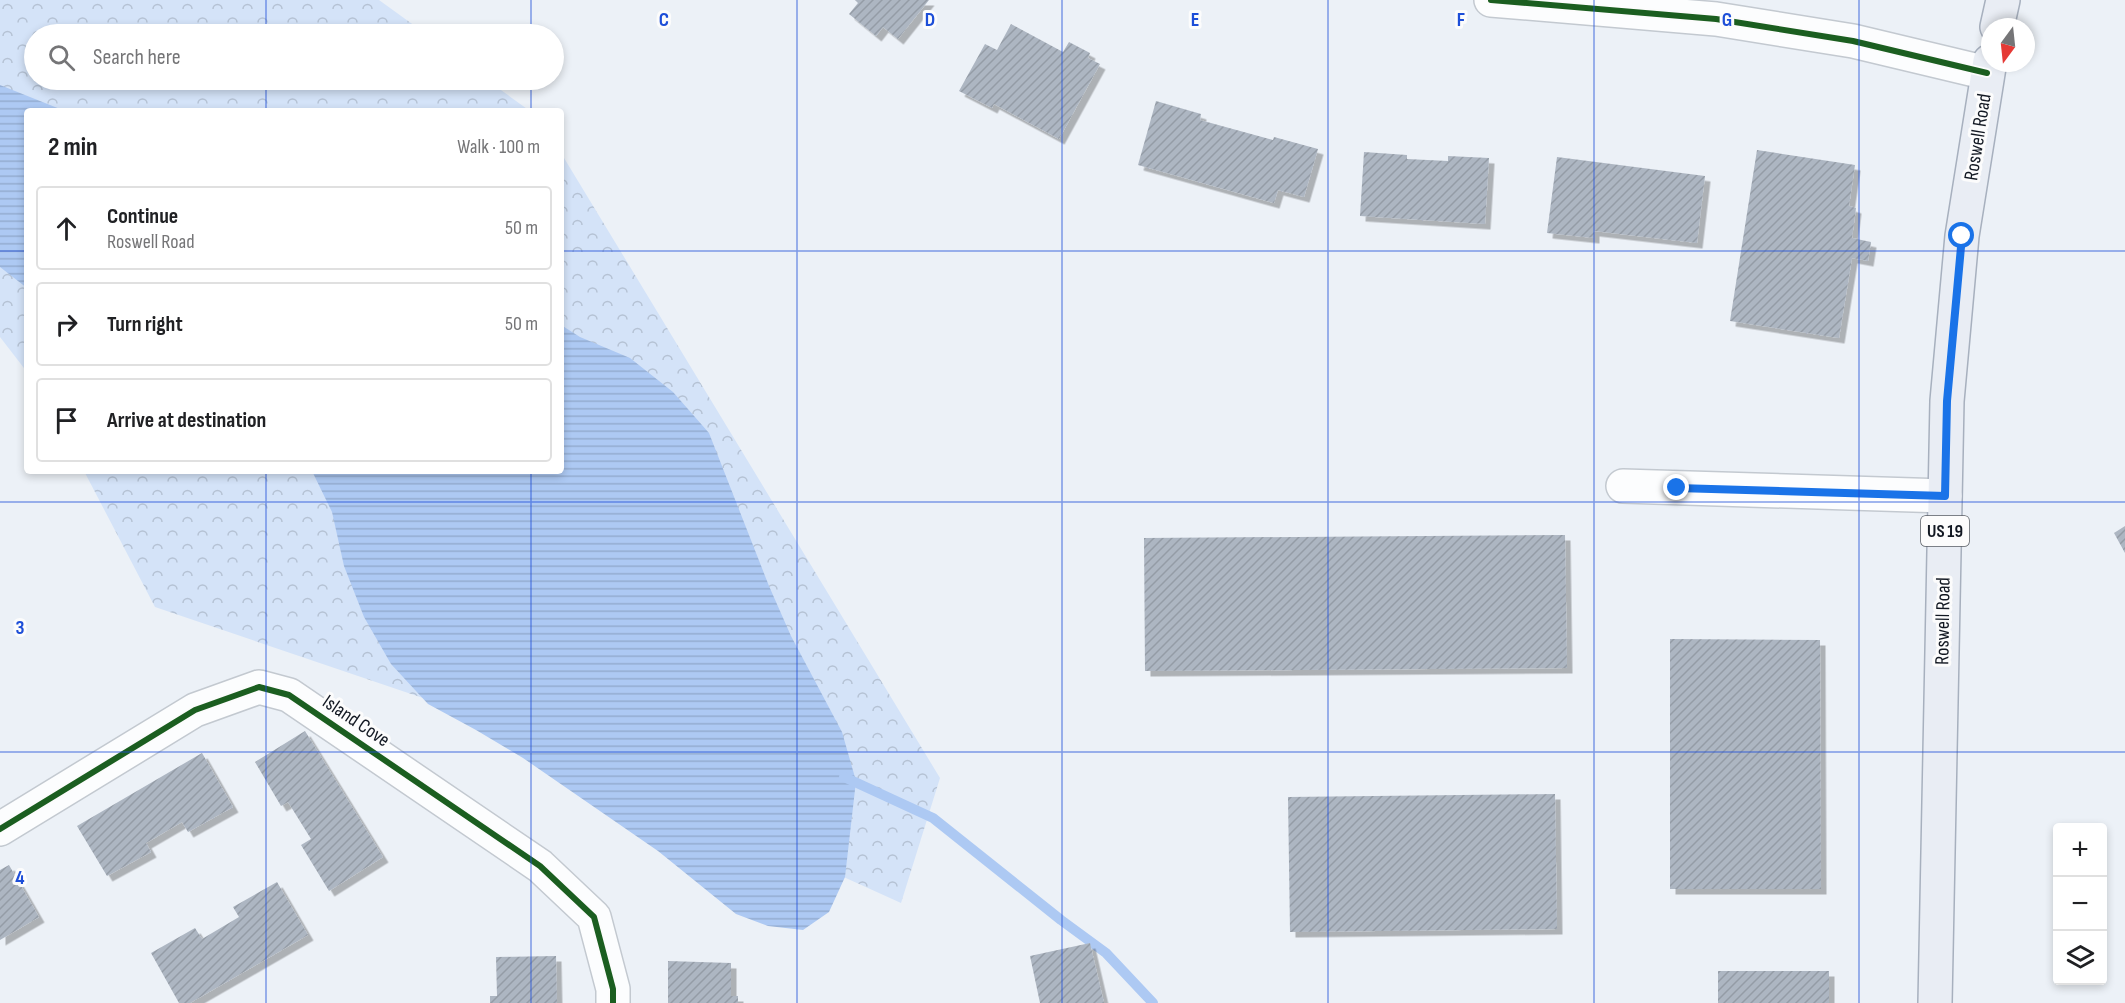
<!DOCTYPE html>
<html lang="en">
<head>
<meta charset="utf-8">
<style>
	:root { --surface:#fff; --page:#f2f2f2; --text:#202124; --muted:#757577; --line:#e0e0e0 }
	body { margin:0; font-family:"Sofia Sans Condensed",sans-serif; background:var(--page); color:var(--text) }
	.controls { position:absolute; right:18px; bottom:18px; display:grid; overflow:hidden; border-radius:6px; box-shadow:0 3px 9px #0003 }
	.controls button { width:54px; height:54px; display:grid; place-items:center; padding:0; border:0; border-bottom:2px solid var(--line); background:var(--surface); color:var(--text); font:30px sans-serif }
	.compass { position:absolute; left:1981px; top:18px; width:54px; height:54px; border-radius:50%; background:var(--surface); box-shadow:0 3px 9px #0003; rotate:195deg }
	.stop { position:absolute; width:18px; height:18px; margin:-14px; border:4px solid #1a73e8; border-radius:50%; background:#fff }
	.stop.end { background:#1a73e8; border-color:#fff; box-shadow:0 2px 6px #0008 }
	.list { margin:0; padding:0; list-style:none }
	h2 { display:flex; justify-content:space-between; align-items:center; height:78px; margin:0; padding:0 24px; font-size:26px }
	h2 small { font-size:20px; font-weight:400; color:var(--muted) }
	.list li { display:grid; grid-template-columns:39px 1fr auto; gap:18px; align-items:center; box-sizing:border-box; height:84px; margin:0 12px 12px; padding:0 12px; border:2px solid var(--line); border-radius:6px }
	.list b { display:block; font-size:22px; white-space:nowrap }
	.list p { margin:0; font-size:20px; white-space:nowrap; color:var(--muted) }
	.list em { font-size:20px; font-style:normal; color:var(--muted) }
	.icon { flex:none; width:33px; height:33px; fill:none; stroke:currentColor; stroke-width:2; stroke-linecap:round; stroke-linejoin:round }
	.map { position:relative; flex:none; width:2125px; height:1003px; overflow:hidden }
	.search { position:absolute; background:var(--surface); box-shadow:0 3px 9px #0003; left:24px; top:24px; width:540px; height:66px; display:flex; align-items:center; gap:15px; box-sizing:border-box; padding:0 21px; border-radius:33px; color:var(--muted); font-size:22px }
	.panel { position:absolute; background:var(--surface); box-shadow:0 3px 9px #0003; left:24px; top:108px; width:540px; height:366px; border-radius:6px }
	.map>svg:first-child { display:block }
</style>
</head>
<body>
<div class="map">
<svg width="2125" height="1003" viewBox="0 0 2125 1003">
	<defs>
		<pattern id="park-crowns" width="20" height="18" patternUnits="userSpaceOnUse" patternTransform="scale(1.5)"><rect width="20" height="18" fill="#d4e3f8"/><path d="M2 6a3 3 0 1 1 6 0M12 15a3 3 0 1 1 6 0" fill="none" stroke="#b5c2d4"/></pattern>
		<pattern id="water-rules" width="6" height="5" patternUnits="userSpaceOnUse" patternTransform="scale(1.5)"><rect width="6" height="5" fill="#adc9f3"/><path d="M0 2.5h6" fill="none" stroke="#94acd0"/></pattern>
		<pattern id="building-hatch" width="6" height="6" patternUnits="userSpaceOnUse" patternTransform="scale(1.5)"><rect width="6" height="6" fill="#adb6c2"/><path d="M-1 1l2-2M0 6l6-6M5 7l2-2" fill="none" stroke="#949ca6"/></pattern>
		<filter id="shadow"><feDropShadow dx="5.5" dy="5.5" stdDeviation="0" flood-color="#0004"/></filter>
	</defs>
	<rect width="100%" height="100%" fill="#ecf1f7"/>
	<path fill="url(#park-crowns)" d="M0 0H379L426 34H34V80H487L530 111H27V372L0 337Z
		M561 153 940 778 901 903 523 732 155 607 84 471H561Z"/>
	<path fill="url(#water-rules)" d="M0 85 65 111H27V288L0 267Z
		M561 325 580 337 630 358 673 392 709 433 769 586 791 636 842 732 856 781 845 877 829 912 803 930 768 926 736 914 658 851 523 758 476 730 428 704 391 664 364 617 344 566 332 512 312 471H561Z"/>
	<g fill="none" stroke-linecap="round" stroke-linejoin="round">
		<path stroke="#adc9f3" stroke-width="10" d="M844 777 933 818 1061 920 1106 953 1153 1003"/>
	</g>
	<path fill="url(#building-hatch)" filter="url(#shadow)" d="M855 0H929L898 39 883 27 876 36 849 14 858 3Z
		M1011 24 1063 52 1069 42 1090 53 1088 58 1100 64 1059 139 994 104 992 108 959 91 985 44 997 50Z
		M1156 101 1201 114 1200 120 1273 140 1274 137 1318 149 1304 197 1278 190 1274 203 1138 165Z
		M1757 150 1855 165 1849 206 1856 208 1852 238 1871 242 1868 261 1852 258 1839 338 1730 321Z
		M1364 152 1407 155V159L1448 161V156L1489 158 1485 224 1360 216Z
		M1557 157 1705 176 1697 243 1594 231V238L1547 233Z
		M2125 526V553L2114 533Z
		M1565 535 1567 668 1145 671 1144 538Z
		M1670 639 1820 640 1821 889H1670Z
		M305 731 383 857 329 891 301 845 311 839 288 802 281 806 255 762Z
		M202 753 233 807 188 832 182 822 146 843 151 852 107 876 77 826Z
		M1555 794 1557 929 1290 932 1288 797Z
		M9 865 39 917 0 940V870Z
		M277 882 308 935 190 1003H179L151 953 195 928 202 939 239 917 233 907Z
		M1090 943 1104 1003H1040L1030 956Z
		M556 956 557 1003H490V996H497L496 957Z
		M668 961 731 963V996H738V1003H668Z
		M1718 971H1829V1003H1718Z"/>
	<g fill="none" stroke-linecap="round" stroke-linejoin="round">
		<defs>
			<path id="minor" d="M1491 0 1716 19 1853 41 1987 73
				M1623 486 1945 496
				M0 829 195 710 259 687 289 695 540 866 594 917 613 989V1003"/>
			<path id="major" d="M1997 27 2003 0
				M1935 1003 1947 401 1962 236 1990 61"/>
		</defs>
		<use href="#minor" stroke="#c3c9d0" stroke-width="36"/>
		<use href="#major" stroke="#a7b0be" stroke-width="36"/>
		<use href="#minor" stroke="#fcfdfe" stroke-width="33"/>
		<use href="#major" stroke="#e9edf4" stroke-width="33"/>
		<defs>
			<path id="cycleway" d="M1491 0 1716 19 1853 41 1987 73
				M0 829 195 710 259 687 289 695 540 866 594 917 613 989V1003"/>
		</defs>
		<use href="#cycleway" stroke="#fcfcfc" stroke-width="10"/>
		<use href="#cycleway" stroke="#1b5e20" stroke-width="6"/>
	</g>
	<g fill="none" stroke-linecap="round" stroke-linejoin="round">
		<path stroke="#1a73e8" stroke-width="8" d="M1677 488 1945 496 1947 401 1962 236"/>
	</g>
	<path fill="none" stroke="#1d4ed8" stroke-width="1.5" stroke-opacity="0.55" d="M266 0V34M531 0V34M797 0V1003M1062 0V1003M1328 0V1003M1594 0V1003M1859 0V1003M266 80V111M531 80V111M0 251H27M561 251H2125M266 471V1003M531 471V1003M0 502H2125M0 752H2125"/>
	<g text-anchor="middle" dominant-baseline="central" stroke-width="6" stroke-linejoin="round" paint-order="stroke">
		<rect fill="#fcfcfc" stroke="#585c63" stroke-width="1.5" x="1921" y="516" width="48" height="30" rx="4.5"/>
		<g font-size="18" font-weight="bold" fill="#121822">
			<text x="1945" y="531">US 19</text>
		</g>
		<g font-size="20" fill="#121822" stroke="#fcfcfc">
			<text transform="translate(1978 137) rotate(-81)">Roswell Road</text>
			<text transform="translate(1943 621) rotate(-89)">Roswell Road</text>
			<text transform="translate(356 721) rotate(34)">Island Cove</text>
		</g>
	</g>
	<g font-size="20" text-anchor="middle" font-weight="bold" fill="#1d4ed8" stroke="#fcfcfc" stroke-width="6" stroke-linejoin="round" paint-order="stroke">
		<text x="664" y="26">C</text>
		<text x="930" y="26">D</text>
		<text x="1195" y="26">E</text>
		<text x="1461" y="26">F</text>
		<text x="1727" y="26">G</text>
		<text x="20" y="634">3</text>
		<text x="20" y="884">4</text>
	</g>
</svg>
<div class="controls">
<button>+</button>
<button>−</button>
<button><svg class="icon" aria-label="layers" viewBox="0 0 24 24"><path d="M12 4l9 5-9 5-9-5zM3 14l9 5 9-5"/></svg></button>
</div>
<svg class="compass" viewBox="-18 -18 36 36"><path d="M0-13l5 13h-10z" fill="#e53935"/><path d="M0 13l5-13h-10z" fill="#757577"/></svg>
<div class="stop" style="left:1962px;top:236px"></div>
<div class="stop end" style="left:1677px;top:488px"></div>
<div class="search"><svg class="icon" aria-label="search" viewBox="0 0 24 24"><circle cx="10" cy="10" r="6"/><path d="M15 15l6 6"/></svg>Search here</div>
<section class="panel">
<h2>2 min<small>Walk · 100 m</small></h2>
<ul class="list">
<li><svg class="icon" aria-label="ahead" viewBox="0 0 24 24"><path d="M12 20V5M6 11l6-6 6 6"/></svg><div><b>Continue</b><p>Roswell Road</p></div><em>50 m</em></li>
<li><svg class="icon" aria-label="right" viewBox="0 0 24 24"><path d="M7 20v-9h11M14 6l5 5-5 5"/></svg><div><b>Turn right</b></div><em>50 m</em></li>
<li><svg class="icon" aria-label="arrive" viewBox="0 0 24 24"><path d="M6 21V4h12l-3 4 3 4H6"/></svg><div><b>Arrive at destination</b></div></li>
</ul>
</section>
</div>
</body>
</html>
